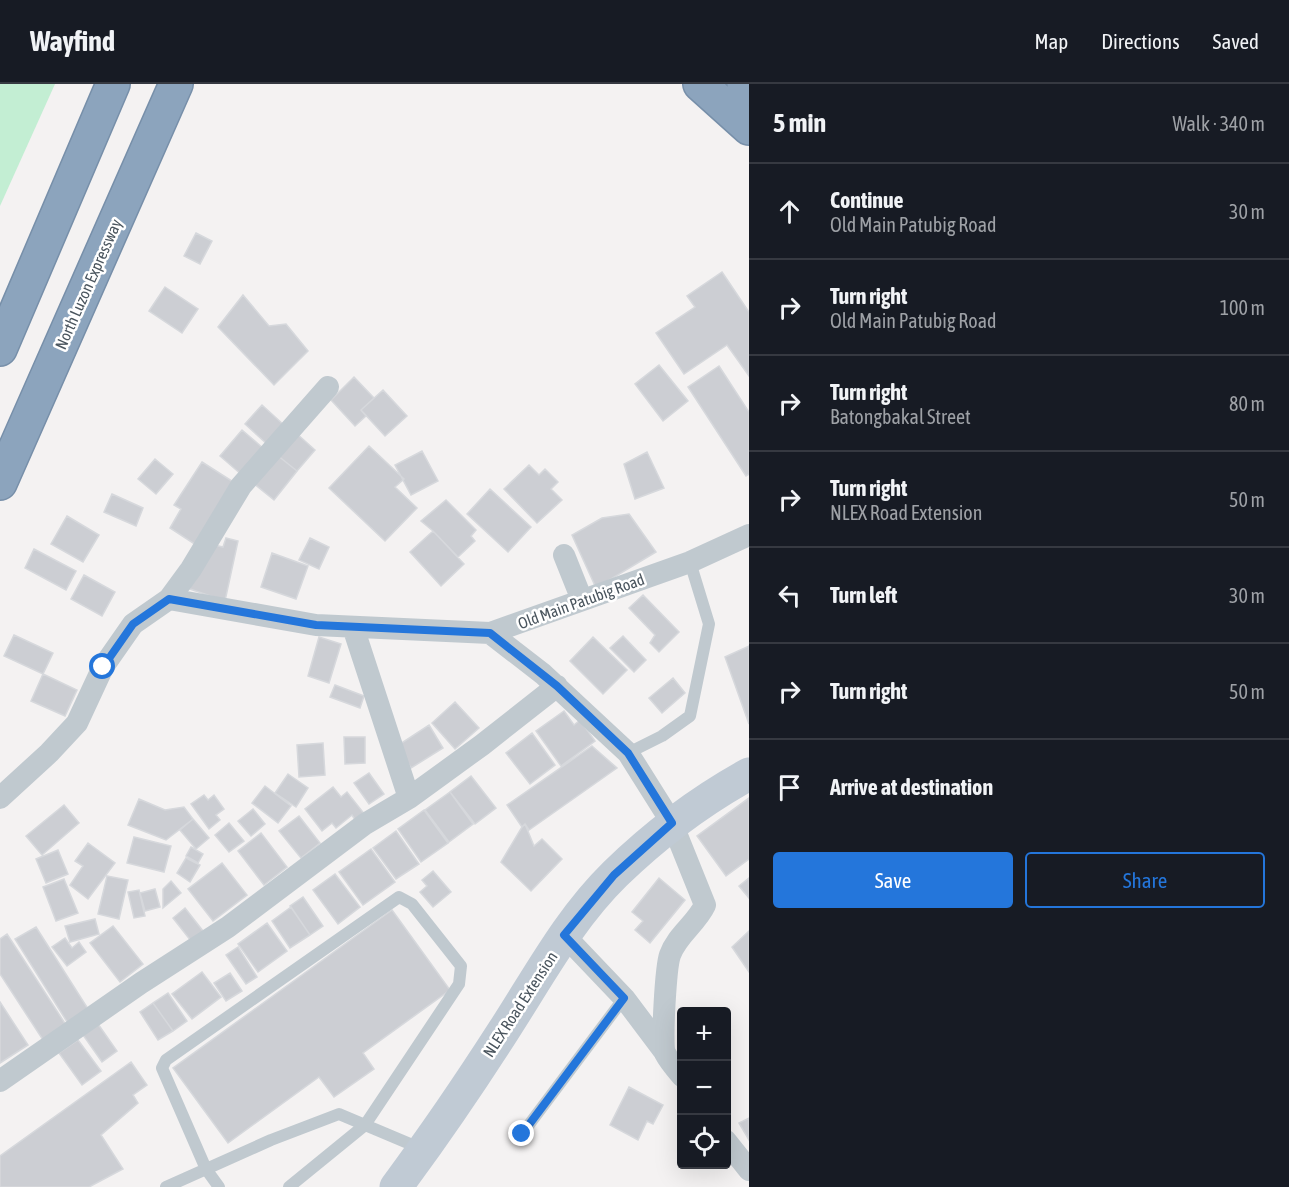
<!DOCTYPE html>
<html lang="en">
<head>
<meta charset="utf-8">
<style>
	:root { --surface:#171b24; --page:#242831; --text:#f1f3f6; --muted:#9ea1a6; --line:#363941; --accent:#2476db }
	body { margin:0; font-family:"Asap Condensed",sans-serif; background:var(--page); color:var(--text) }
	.controls { position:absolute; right:18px; bottom:18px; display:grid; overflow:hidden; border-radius:6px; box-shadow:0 6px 24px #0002 }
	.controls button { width:54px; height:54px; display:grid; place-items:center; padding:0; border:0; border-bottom:2px solid var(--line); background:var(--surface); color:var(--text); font:30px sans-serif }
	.stop { position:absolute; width:18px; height:18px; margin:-14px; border:4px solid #2476db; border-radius:50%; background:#fff }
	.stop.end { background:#2476db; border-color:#fff; box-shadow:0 2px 6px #0008 }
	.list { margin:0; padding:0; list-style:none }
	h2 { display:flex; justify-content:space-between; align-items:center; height:78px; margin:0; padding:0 24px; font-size:26px }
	h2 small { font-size:20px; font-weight:400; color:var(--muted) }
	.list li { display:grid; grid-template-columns:39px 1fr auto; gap:18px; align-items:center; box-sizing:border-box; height:96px; padding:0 24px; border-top:2px solid var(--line) }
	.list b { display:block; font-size:22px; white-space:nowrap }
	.list p { margin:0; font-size:20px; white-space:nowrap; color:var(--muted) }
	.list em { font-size:20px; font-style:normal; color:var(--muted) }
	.actions { display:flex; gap:12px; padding:18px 24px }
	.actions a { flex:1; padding:14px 0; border:2px solid var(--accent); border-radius:6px; text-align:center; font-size:21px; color:var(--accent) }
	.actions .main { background:var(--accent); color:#fff }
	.icon { flex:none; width:33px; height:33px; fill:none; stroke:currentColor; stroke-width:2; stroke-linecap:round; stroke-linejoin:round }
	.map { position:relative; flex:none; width:749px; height:1103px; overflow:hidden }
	header { display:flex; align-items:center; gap:36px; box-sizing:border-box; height:84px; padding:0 30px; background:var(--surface); border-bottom:2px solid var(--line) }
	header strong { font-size:28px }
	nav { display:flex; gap:33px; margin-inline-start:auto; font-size:21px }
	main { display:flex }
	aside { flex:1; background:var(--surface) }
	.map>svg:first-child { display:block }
</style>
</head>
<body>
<header>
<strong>Wayfind</strong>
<nav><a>Map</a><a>Directions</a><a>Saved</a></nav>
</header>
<main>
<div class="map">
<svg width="749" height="1103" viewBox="0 0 749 1103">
	<rect width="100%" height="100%" fill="#f4f2f2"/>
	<path fill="#c3eed3" d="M0 0H55L0 122Z"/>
	<path fill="#ccced3" stroke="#d6d8dc" stroke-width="1.5" d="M196 149 212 157 200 180 184 172Z
		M722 188 749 228V292L727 261 684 290 656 249 695 223 687 212Z
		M165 203 198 225 182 249 149 227Z
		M243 211 269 242 286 240 308 267 274 301 218 243Z
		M659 281 688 317 663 337 635 300Z
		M719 282 749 328V390L746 392 688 303Z
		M354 293 374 314 361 326 366 332 355 342 331 316Z
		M383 306 407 332 385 352 361 326Z
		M262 321 285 342 268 361 245 340Z
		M242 346 264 365 242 391 220 372Z
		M296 349 315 366 297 387 277 371Z
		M369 362 404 395 395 403 417 424 385 457 329 404Z
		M422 367 438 397 411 411 395 381Z
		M647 368 664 404 635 415 624 380Z
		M277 371 297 387 274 416 253 399Z
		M155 375 173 390 156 410 138 395Z
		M202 378 235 399 196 461 170 444 181 425 174 421Z
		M529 381 539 391 545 385 558 398 551 405 562 416 537 439 504 405Z
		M490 405 531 443 508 468 467 430Z
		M112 410 143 424 136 442 104 428Z
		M446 416 476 446 471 452 475 457 458 473 433 447 421 437Z
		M629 430 656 468 596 504 572 451 602 434Z
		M67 432 99 451 83 478 51 460Z
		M433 447 464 480 441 502 410 468Z
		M226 454 238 457 225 517 187 504 210 460 223 463Z
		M310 454 329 463 319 485 299 476Z
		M34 465 76 487 66 506 25 484Z
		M272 469 308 482 296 515 261 503Z
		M84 491 115 508 102 532 71 515Z
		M643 511 679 548 659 568 650 559 655 551 629 524Z
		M14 551 53 569 43 590 4 572Z
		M623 552 646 576 634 588 610 564Z
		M319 553 341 560 329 599 308 592Z
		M593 553 627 586 603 610 570 577Z
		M749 562V640L725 573Z
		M43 590 77 606 65 632 31 617Z
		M673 594 685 609 662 629 649 614Z
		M335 601 364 612 360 624 330 613Z
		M455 618 479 644 455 665 432 639Z
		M564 627 574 641 580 636 595 657 561 682 536 647Z
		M429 641 443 664 411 684 397 662Z
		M532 649 555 681 530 700 506 669Z
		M344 653H365V679L345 680Z
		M323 659 325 691 299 693 297 661Z
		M592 662 617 684 529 746 525 740 522 743 507 721Z
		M369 689 384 710 369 720 354 699Z
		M288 690 308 704 296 723 275 709Z
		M471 692 496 724 475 740 450 708Z
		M265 702 291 722 278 739 252 719Z
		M333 703 341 713 347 708 366 732 357 739 352 731 336 744 332 739 322 747 305 725Z
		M450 708 473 740 449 758 425 726Z
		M204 711 208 716 214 711 224 725 216 731 220 736 209 745 191 720Z
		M749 714V775L726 792 697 752Z
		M139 715 165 726 184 723 193 735 166 756 128 741Z
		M64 721 79 739 42 771 26 752Z
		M253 725 265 740 251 752 238 737Z
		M424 726 448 759 421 778 398 745Z
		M299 732 320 759 301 774 279 747Z
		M193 735 209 754 196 765 180 746Z
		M229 739 244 757 229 768 215 751Z
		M525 740 534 762 542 755 562 775 531 807 501 778 522 743Z
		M396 747 419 780 396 795 373 764Z
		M261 749 287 783 264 801 238 767Z
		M134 753 171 762 164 788 127 779Z
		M88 759 115 779 88 815 70 801 83 782 75 777Z
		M191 763 203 770 198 779 186 772Z
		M371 765 395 798 363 821 339 788Z
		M58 766 68 790 46 799 36 775Z
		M186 774 200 781 190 798 177 789Z
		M222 779 247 811 213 837 188 805Z
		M433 787 451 808 433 823 420 808 427 802 422 796Z
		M335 790 360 823 338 840 313 806Z
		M107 792 128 796 119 835 98 830Z
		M659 794 685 816 650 859 635 846 643 837 632 828Z
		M749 794V814L739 802Z
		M64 795 78 829 56 837 43 803Z
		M171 797 181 809 163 824V805Z
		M155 805 160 823 145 827 140 809Z
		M139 806 145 832 134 834 128 808Z
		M303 813 323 842 310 851 290 822Z
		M291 823 310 851 290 864 272 837Z
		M185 824 203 847 191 857 173 834Z
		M392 826 450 906 363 969 374 985 334 1013 319 993 228 1059 173 984Z
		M95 835 99 850 70 858 65 842Z
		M267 839 287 867 258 888 238 860Z
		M113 842 143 880 120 898 90 859Z
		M36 843 90 928 69 941 15 855Z
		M749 847V888L732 863Z
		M7 850 68 944 45 959 0 890V855Z
		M65 854 72 864 79 858 86 868 67 882 52 863Z
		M238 863 257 893 246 900 226 871Z
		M202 888 221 913 192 935 172 910Z
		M230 889 242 907 226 917 214 899Z
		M168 909 187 937 173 947 153 919Z
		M0 918 28 961 0 979Z
		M153 919 173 947 158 956 140 928Z
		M98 940 117 967 102 978 83 951Z
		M78 956 101 987 82 1001 59 969Z
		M131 978 147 1001 133 1011 138 1019 101 1051 123 1085 89 1103H0V1072Z
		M629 1003 663 1021 653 1040 647 1037 638 1056 610 1041Z
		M749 1034V1056L739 1039Z"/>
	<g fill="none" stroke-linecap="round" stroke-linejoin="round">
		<defs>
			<path id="highway" d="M700 0 749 44
				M744 0 749 5
				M0 265 113 0
				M0 399 176 0"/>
		</defs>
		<use href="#highway" stroke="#778fa9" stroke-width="36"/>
		<path stroke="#c0c9cf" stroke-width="12" d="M628 669 662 652 690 632 709 540 690 478
			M522 1050 624 914
			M166 1103 271 1056 339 1030 422 1065
			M219 1103 206 1085 162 984 166 976 399 813 412 820 461 882 459 900 365 1041 289 1103"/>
		<path stroke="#c0c9cf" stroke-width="22" d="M564 471 582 516
			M169 515 191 485 241 402 328 303
			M353 543 409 714
			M490 549 543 590 628 669 672 739 705 821C696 840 677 851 670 871 666 882 661 960 665 969 669 977 676 985 682 992
			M0 714 49 669 77 639 103 583 133 540 169 515 316 541 490 549 690 478 749 451
			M564 851 624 914 664 967
			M0 997 141 899 228 843 365 740 409 714 482 661 557 602
			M726 1057 749 1086"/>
		<path stroke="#c0cad4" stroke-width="33" d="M396 1103C434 1052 470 999 504 946 539 892 569 835 615 790 655 751 700 717 749 690"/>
		<use href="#highway" stroke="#8ca4bd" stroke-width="33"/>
	</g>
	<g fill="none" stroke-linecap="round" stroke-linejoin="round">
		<path stroke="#2476db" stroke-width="8" d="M103 583 133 540 169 515 316 541 490 549 557 602 628 669 672 739 614 791 564 851 624 914 522 1050"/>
	</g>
	<g text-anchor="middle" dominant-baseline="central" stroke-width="5" stroke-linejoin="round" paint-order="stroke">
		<g font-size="16" fill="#4a555e" stroke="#fff">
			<text transform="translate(88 200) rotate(-66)">North Luzon Expressway</text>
			<text transform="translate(581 517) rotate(-20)">Old Main Patubig Road</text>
			<text transform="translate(520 920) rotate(-57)">NLEX Road Extension</text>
		</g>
	</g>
</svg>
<div class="controls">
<button>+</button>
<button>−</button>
<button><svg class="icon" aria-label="locate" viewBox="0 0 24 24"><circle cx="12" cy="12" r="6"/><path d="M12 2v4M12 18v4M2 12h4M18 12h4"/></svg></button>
</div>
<div class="stop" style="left:103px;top:583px"></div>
<div class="stop end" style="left:522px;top:1050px"></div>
</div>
<aside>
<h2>5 min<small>Walk · 340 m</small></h2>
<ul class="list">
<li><svg class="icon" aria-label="ahead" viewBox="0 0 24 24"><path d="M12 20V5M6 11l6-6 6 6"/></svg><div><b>Continue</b><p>Old Main Patubig Road</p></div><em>30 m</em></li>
<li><svg class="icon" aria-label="right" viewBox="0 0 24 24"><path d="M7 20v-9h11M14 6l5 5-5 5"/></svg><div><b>Turn right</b><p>Old Main Patubig Road</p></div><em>100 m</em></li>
<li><svg class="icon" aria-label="right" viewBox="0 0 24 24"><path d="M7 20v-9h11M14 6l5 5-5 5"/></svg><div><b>Turn right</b><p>Batongbakal Street</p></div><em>80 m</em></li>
<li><svg class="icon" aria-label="right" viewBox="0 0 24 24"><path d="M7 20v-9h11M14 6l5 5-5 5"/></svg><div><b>Turn right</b><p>NLEX Road Extension</p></div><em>50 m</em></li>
<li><svg class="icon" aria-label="left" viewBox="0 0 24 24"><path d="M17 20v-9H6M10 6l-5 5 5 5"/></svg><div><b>Turn left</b></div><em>30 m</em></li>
<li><svg class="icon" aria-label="right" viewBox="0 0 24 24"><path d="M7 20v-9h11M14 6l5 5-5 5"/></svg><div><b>Turn right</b></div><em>50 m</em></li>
<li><svg class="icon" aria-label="arrive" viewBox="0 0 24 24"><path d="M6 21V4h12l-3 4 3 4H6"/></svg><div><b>Arrive at destination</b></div></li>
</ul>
<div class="actions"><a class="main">Save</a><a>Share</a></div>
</aside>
</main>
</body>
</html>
